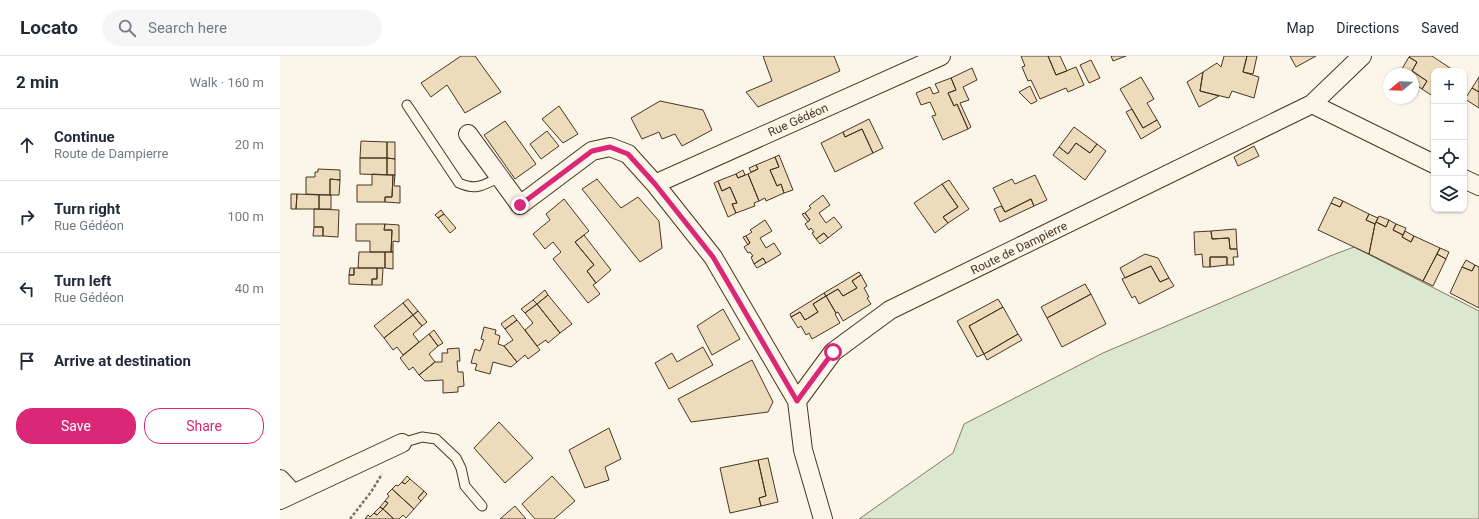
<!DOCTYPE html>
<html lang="en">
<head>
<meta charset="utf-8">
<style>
	:root { --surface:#fff; --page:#f6f6f7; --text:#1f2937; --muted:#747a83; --line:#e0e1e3; --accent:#db2777 }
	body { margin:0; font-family:Roboto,sans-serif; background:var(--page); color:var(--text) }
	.controls { position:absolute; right:12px; top:12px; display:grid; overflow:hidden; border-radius:8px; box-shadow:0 1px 3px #0004 }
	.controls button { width:36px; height:36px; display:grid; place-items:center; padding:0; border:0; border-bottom:1px solid var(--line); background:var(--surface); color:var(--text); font:20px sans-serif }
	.compass { position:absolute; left:1103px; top:12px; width:36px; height:36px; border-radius:50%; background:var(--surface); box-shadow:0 1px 3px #0004; rotate:251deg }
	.stop { position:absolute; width:12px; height:12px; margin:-9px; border:3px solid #db2777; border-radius:50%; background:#fff }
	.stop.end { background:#db2777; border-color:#fff; box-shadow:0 1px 4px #0008 }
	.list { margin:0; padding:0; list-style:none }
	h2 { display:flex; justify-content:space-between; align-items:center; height:52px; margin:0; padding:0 16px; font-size:17px }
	h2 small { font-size:13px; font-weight:400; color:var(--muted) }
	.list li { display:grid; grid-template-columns:26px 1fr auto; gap:12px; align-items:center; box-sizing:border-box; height:72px; padding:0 16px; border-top:1px solid var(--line) }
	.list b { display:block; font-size:15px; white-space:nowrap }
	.list p { margin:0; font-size:13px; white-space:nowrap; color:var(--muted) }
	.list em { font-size:13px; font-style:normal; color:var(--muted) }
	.actions { display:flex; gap:8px; padding:12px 16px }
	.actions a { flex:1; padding:9px 0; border:1px solid var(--accent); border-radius:16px; text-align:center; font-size:14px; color:var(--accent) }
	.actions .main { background:var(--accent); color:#fff }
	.icon { flex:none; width:22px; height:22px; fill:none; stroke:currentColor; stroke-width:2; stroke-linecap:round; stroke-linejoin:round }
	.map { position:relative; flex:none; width:1199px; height:463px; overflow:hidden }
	header { display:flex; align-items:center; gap:24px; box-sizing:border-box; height:56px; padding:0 20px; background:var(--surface); border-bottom:1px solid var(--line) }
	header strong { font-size:19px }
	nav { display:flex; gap:22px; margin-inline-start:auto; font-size:14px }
	.search { width:280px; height:36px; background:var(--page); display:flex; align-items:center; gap:10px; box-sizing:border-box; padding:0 14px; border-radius:22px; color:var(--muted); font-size:15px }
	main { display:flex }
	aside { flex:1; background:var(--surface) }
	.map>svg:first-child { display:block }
</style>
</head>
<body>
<header>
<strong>Locato</strong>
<div class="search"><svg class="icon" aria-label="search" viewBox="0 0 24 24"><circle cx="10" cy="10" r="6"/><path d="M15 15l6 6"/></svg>Search here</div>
<nav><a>Map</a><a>Directions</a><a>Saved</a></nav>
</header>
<main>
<aside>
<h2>2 min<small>Walk · 160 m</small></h2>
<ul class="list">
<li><svg class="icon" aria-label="ahead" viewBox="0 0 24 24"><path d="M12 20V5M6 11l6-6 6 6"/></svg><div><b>Continue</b><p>Route de Dampierre</p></div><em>20 m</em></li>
<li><svg class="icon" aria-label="right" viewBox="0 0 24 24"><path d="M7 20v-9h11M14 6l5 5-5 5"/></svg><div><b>Turn right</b><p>Rue Gédéon</p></div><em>100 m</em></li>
<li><svg class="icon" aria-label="left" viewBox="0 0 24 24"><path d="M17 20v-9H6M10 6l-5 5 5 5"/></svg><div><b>Turn left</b><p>Rue Gédéon</p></div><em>40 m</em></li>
<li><svg class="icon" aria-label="arrive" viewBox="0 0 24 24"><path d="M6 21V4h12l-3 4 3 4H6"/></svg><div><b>Arrive at destination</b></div></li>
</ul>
<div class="actions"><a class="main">Save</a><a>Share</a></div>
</aside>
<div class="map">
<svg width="1199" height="463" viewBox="0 0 1199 463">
	<rect width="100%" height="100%" fill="#fbf6e9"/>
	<path fill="#dce7d0" stroke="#887966" d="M1074 191 1199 255V463H579L673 397 684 368 823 297 1050 200Z"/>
	<path fill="#ecdcbc" stroke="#4a3520" d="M181 0H195L221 36 185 57 167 29 151 41 141 27Z
		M483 0H554L560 15 478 51 466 36 492 25Z
		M741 0H768L776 19 796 11 804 29 788 36 786 32 760 43 751 24 748 25 742 11 745 10Z
		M768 0H780L787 15 776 19Z
		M831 0H846L833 5Z
		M944 0H967L963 16 979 21 974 42 952 35 949 42 920 35 923 16 937 7 941 11Z
		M967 0H977L973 18 963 16Z
		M1010 0H1036L1016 11Z
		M1130 0H1152L1173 14 1172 15H1154V41L1142 33 1147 25 1132 15 1137 6 1129 1Z
		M1129 1 1137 6 1132 15 1147 25 1142 33 1133 27V18H1119Z
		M811 4 820 22 809 27 800 9Z
		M692 12 697 24 683 31 689 44 680 47 691 71 688 73 677 48 674 50 668 37 676 34 671 22Z
		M923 16 920 35 939 40 919 51 907 26Z
		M861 21 874 43 867 47 877 64 863 72 840 33Z
		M1199 21V36L1192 32Z
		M671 22 676 34 668 37 674 50 677 48 688 73 663 84 652 60 656 59 650 46 641 49 636 37 650 31 653 38 659 36 655 28Z
		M750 30 757 45 751 48 739 36Z
		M1192 32 1199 36V52L1185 43Z
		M380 45 423 54 432 74 402 90 395 78 382 83 379 76 362 83 351 62Z
		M279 50 298 78 283 87 262 63Z
		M852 53 863 72 877 64 881 71 861 83 846 56Z
		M589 63 603 92 593 97 582 73 565 81 563 76Z
		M225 65 256 108 235 123 204 79Z
		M794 71 817 88 810 97 796 87 788 98 779 91Z
		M582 73 593 97 555 116 541 87 563 76 565 81Z
		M267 75 279 90 261 103 250 88Z
		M81 85 107 86V102H80Z
		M107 86H115V103L107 102Z
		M796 87 810 97 817 88 826 95 805 124 773 99 779 91 788 98Z
		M974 90 979 100 958 110 954 101Z
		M499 99 513 134 504 137 501 128 497 130 490 114 499 111 495 101Z
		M495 101 499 111 490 114 497 130 501 128 504 137 486 145 485 142 479 145 468 118 478 113 476 109Z
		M80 102H107V119L80 118Z
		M107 102 115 103V119H107Z
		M476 109 478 113 471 116 469 112Z
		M38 113 60 114V124L50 123V139L26 138V121H35V116H38Z
		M463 114 465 119 458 122 456 118Z
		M92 118 113 119 112 141H105V146H77V129H92Z
		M456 118 458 122 468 118 479 145 474 147 475 150 456 157 452 148 457 147 450 131 442 135 438 125Z
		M113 119H115L114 130H120V147L105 146V141H112Z
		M755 119 767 144 754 150 751 143 725 156 713 132 732 123 735 128Z
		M50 123 60 124 59 139H50Z
		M317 123 341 152 358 141 379 165 382 192 360 206 302 133Z
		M669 124 689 153 668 167 663 161 678 151 662 128Z
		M438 125 442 135 450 131 457 147 452 148 456 157 448 161 434 127Z
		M662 128 678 151 663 161 668 167 655 177 634 147Z
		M11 138H17L16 153H11Z
		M17 138 39 139V153H16Z
		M39 139H51V153H39Z
		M543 139 550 149 539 157 546 167 554 161 562 171 548 182 544 177 536 183 532 177 534 176 531 172 529 174 525 168 530 164 525 157 531 152 529 150Z
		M1054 141 1063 145 1060 151 1051 147Z
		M284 143 309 175 295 186 314 209 307 215 316 227 313 229 320 238 308 247 273 203 281 196 273 186 265 193 253 178 270 164 266 158Z
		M751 143 754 150 720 166 714 153 721 150 725 156Z
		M1063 145 1089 158 1086 164 1095 168 1089 198 1038 174 1051 147 1060 151Z
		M34 153 59 154 58 181 43 180V171H34Z
		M161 154 164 158 158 162 155 159Z
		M525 157 530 164 528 166 522 158Z
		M164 158 176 172 170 177 158 162Z
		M1089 158 1098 162 1095 168 1086 164Z
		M1099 160 1109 164 1106 171 1096 166Z
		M485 164 492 175 480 182 486 192 494 187 501 198 486 207 483 202 474 208 471 201 473 200 470 196 468 197 464 191 470 187 466 180 472 176 470 174Z
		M1109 164 1116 168 1113 174 1123 179 1122 181 1131 186 1134 180 1160 192 1143 225 1089 198 1095 168 1096 166 1106 171Z
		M76 168H105L104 174H112L111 196H90V185H76Z
		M105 168 119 169V186L113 185V196H111L112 174H104Z
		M1116 168 1126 172 1123 179 1113 174Z
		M34 171H43V180H33Z
		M956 173 957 193H950L949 182 932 183 931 175Z
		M931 175 932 183 949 182 950 193H957L958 201H953L954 209H947V201H930V211H923L922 198 915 199 914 176Z
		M1125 175 1134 180 1131 186 1122 181Z
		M544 177 548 182 540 188 536 183Z
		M304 179 331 214 316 227 307 215 314 209 295 186Z
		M466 180 470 187 468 189 463 181Z
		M1160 192 1169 196 1166 203 1157 198Z
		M79 196H105V212H78Z
		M105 196H113V213L105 212Z
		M865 198 878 202 889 222 880 226 871 210 845 222 840 212Z
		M1157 198 1166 203 1153 230 1143 225Z
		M930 201H947V209L930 211Z
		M483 202 486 207 477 212 474 208Z
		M1186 204 1195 209 1192 215 1182 211Z
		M1195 209 1199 211V252L1170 237 1182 211 1192 215Z
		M871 210 880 226 889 222 894 230 859 248 855 240 852 242 842 223Z
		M70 212H74V219H69Z
		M74 212H97V223H92V229L69 228V219H74Z
		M97 212H103L102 229H92V223H97Z
		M579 216 581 219 572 225 577 232 563 240 558 233 546 240 544 237Z
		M581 219 587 230 584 232 589 241 587 242 591 248 563 265 558 256 556 257 546 240 558 233 563 240 577 232 572 225Z
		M805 228 811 238 767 262 761 251Z
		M265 234 268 239 257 248 253 244Z
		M544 237 546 240 533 248 538 256 525 264 520 256 511 261 510 258Z
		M811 238 826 268 782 291 767 262Z
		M268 239 292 268 280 277 257 248Z
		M546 240 556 257 555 258 560 267 532 283 529 277 526 279 521 270 518 272 511 261 520 256 525 264 538 256 533 248Z
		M128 243 138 255 133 259 123 247Z
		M718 243 723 251 689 270 704 298 697 301 677 265Z
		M253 244 257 248 245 257 241 253Z
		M123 247 133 259 104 282 94 270Z
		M257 248 280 277 268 287 266 284 257 290 245 274 253 267 245 257Z
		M723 251 738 278 704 298 689 270Z
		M443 253 460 283 432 299 417 270Z
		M138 255 147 266 142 270 133 259Z
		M133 259 142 270 133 278 139 286 123 299 117 291 113 294 104 282Z
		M233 259 237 264 225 273 221 268Z
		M237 264 260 294 248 303 245 299 237 306 224 290 233 284 225 273Z
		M204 271 216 274 215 278 220 280 218 288 224 290 237 306 231 311 213 306 210 318 195 314 197 308 191 307 195 293 200 295 204 284 201 283Z
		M154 274 163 287 158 290 149 278Z
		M149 278 158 290 149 298 155 306 139 319 133 311 129 314 120 302Z
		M738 278 742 284 707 304 704 298Z
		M423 291 433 309 389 333 375 307 392 297 397 306Z
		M179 292 180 305H177L178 316H183L184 330 178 331V336L163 337V324L145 325 139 319 155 306H162V297H168L167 293Z
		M472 304 493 346 488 356 411 366 398 343Z
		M219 366 253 402 225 427 194 392Z
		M329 372 341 403 325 411 329 424 305 432 289 394Z
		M488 402 498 446 481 450 479 442 486 440 478 404Z
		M478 404 486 440 479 442 481 450 450 457 440 412Z
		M127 420 130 423 125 428 122 426Z
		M272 420 295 445 274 463H255L242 448Z
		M130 423 144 435 138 442 141 445 134 453 112 433 116 429 118 430 122 426 125 428Z
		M112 433 134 453 126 462 123 459 119 463H114L103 453 108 447 105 445 109 440 107 438Z
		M144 435 147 438 141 445 138 442Z
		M105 445 108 447 103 453 100 451Z
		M235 450 246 463H220Z
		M100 451 103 453 97 459 94 457Z
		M103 453 114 463H85L88 459 90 461 94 457 97 459Z"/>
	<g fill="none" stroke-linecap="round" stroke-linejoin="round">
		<defs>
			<path id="lane" d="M127 49 179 127C197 135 203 129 220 121
				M122 387 142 381 156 383 176 402 181 412 185 430 202 450"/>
			<path id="street" d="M1032 48 1154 108
				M188 78 240 149 312 95 330 91 348 98 375 128
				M1184 123 1199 130
				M517 345 433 201 375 128 661 0
				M0 423 13 437
				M0 444 122 387
				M543 463 523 394 517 345 553 296 610 254 1032 48 1082 0"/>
		</defs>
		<use href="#lane" stroke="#4a3520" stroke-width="11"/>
		<use href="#street" stroke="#4a3520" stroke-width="20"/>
		<path stroke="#7f6f5c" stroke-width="2.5" stroke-dasharray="3 2" stroke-linecap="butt" d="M70 463 91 436 102 418"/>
		<use href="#lane" stroke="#fbf6e9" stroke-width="9"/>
		<use href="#street" stroke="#fbf6e9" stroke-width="18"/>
	</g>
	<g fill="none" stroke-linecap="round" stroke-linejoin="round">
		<path stroke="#db2777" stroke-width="5" d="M240 149 312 95 330 91 348 98 375 128 433 201 517 345 553 296"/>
	</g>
	<g text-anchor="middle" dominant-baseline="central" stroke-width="3" stroke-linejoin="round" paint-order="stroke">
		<g font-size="12" fill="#4a3520" stroke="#fbf6e9">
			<text transform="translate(518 64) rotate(-24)">Rue Gédéon</text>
			<text transform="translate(739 192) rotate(-26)">Route de Dampierre</text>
		</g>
	</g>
</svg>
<div class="controls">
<button>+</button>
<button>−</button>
<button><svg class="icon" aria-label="locate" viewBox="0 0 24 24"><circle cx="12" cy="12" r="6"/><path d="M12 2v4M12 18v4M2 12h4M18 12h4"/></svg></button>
<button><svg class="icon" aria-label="layers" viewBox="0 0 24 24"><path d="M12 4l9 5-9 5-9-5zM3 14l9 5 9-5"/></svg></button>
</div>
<svg class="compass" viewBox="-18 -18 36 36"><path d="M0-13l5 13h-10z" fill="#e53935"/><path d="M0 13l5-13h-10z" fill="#747a83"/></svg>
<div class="stop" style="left:553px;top:296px"></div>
<div class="stop end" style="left:240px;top:149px"></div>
</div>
</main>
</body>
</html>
